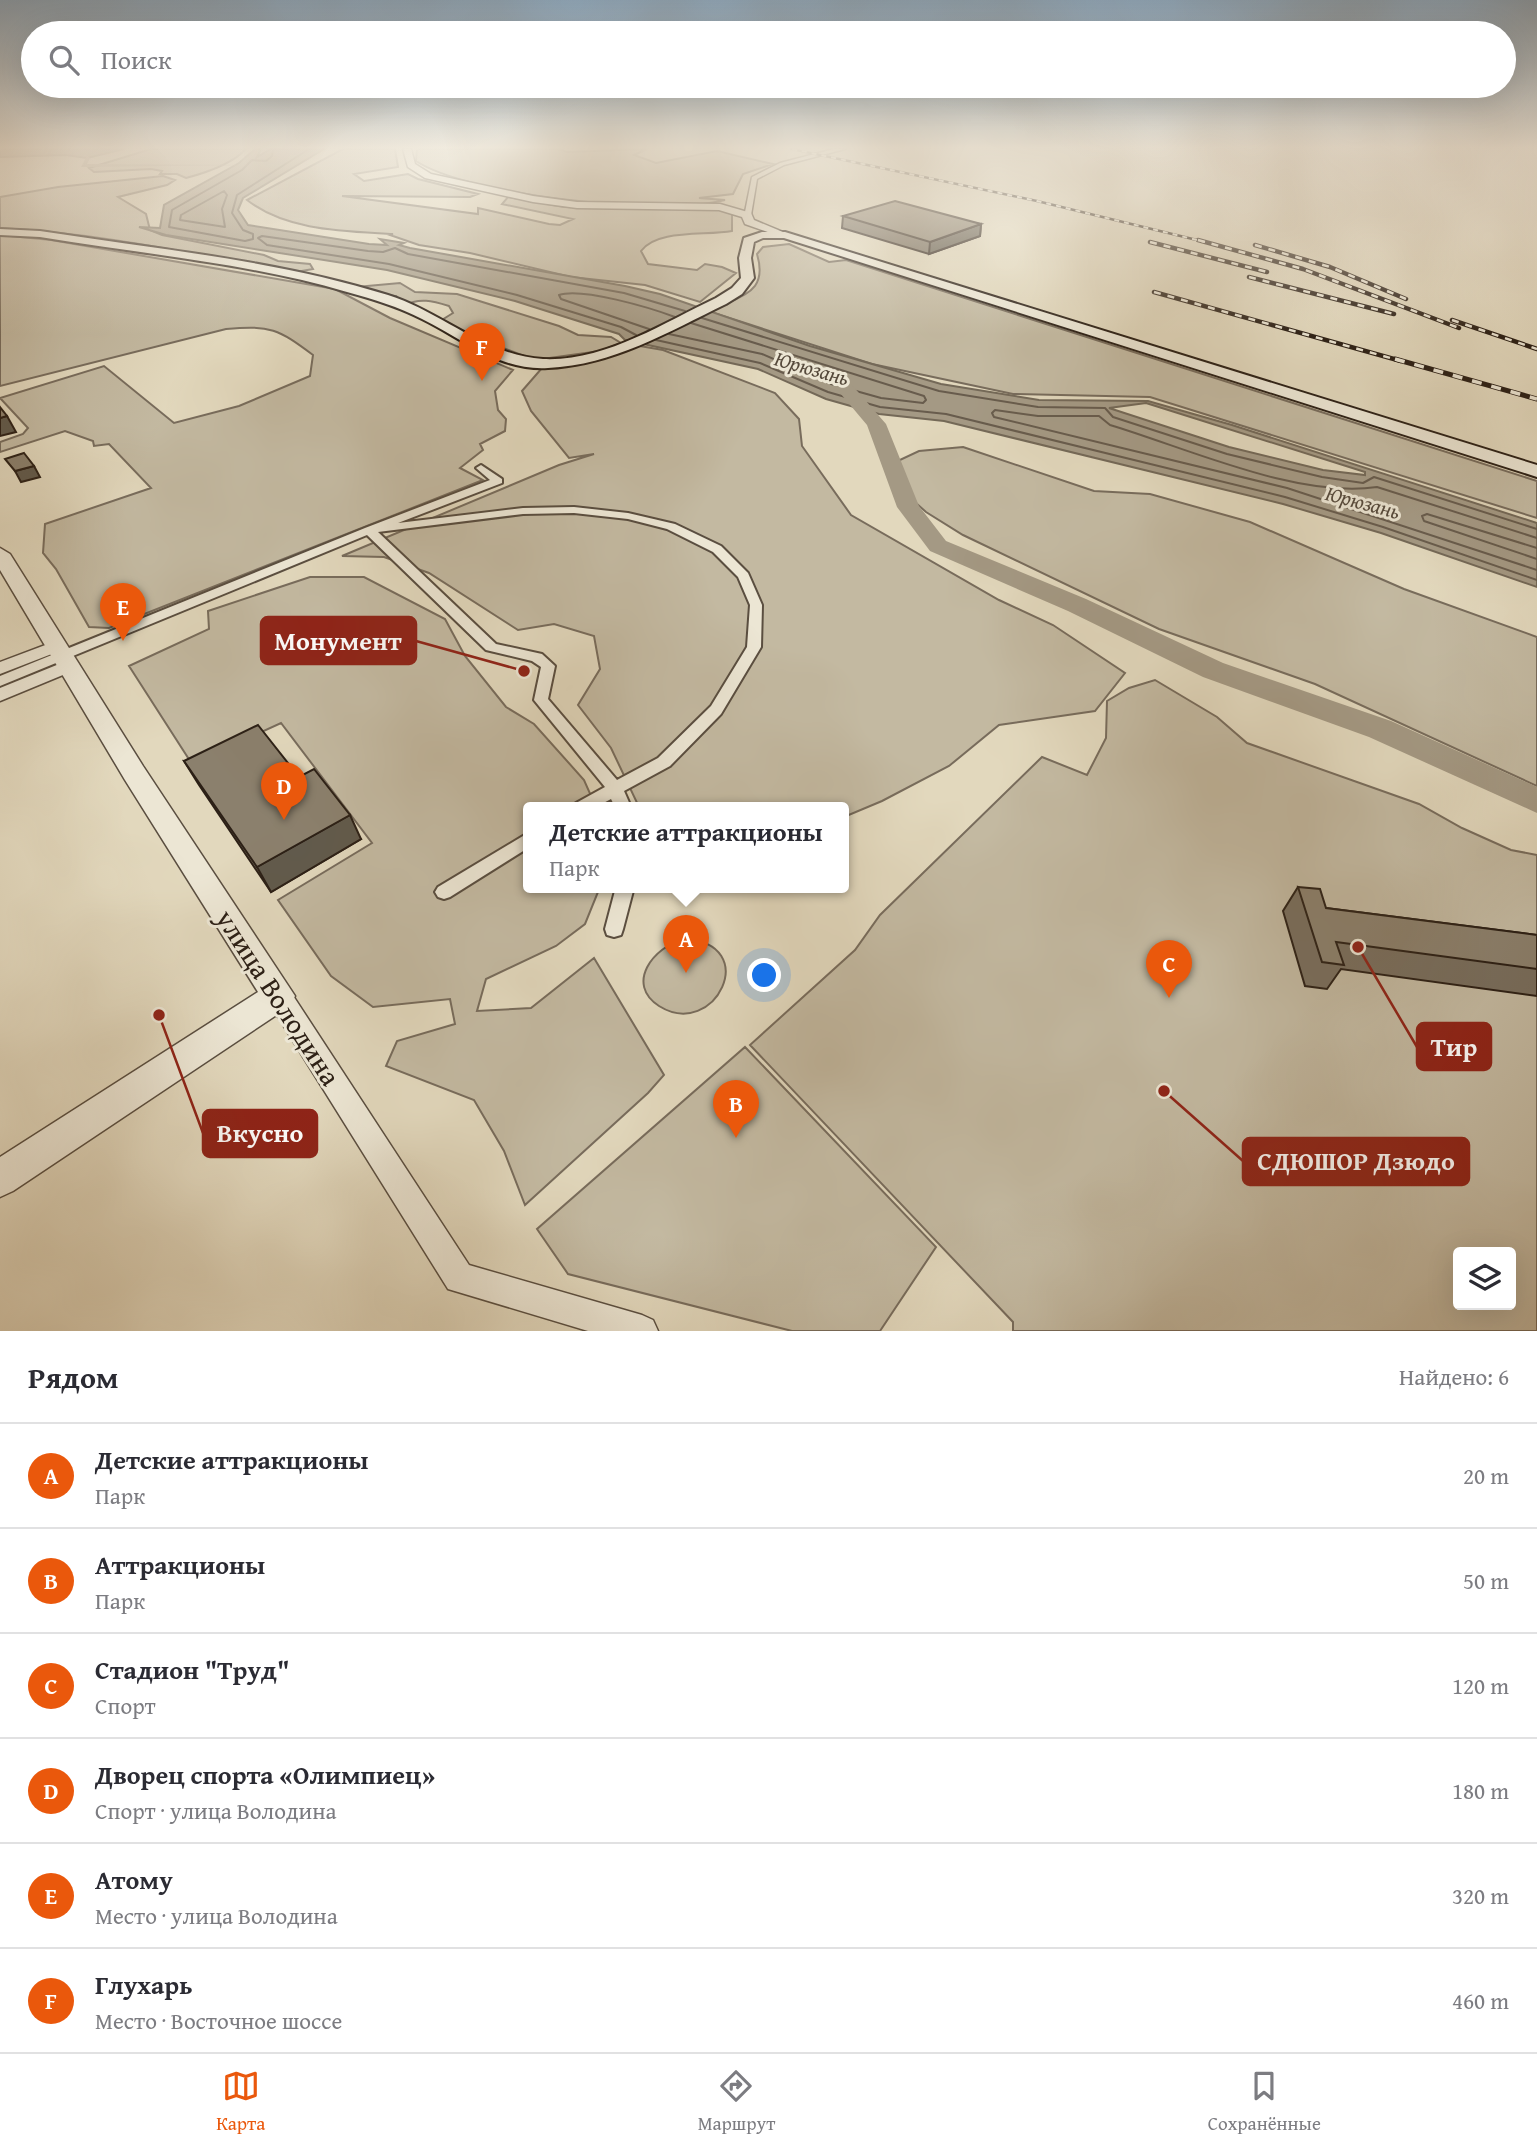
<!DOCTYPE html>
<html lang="ru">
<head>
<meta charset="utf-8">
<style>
	:root { --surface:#fff; --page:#f2f2f3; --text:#2b2b33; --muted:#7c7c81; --line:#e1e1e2; --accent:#ea580c }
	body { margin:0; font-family:"Gentium Book Plus",serif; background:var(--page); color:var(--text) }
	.controls { position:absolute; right:21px; bottom:21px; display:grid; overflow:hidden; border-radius:7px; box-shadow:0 7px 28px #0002 }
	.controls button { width:63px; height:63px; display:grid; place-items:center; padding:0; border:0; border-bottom:2px solid var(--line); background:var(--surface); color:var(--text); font:35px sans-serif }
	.you { position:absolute; left:765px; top:976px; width:24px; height:24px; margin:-18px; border:5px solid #fff; border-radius:50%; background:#1a73e8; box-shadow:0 0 0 10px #1a73e833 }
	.badge { display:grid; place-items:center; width:46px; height:46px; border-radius:50%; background:var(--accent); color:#fff; font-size:23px; font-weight:700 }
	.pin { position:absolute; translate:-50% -58px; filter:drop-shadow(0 2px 4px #0008) }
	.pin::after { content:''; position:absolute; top:37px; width:24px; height:21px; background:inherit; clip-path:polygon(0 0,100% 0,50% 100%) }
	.popup { position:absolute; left:523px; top:802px; width:326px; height:91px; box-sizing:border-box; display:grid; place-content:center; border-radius:7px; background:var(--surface); filter:drop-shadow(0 2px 5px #0005); font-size:23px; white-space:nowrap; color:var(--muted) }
	.popup b { font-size:26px; color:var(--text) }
	.popup::after { content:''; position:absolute; left:50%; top:100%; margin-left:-14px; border:14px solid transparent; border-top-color:var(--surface) }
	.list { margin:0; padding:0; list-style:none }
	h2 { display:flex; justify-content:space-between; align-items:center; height:91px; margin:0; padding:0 28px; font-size:30px }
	h2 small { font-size:23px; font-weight:400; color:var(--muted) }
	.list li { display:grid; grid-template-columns:46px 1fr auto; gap:21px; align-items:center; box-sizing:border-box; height:105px; padding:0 28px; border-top:2px solid var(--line) }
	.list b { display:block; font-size:26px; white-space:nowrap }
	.list p { margin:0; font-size:23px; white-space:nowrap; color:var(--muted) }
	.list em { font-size:23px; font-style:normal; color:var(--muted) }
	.icon { flex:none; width:38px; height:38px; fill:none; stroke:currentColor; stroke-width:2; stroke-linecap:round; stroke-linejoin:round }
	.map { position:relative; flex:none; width:1537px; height:1331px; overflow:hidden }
	.search { position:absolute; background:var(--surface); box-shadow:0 7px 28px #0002; left:21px; right:21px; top:21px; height:77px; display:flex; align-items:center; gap:18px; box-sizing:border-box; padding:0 24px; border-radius:38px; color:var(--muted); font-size:26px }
	.sheet { height:721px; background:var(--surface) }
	nav { display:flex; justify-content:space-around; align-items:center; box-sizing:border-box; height:98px; border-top:2px solid var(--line); background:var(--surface); font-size:19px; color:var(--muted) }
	nav a { display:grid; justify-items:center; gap:4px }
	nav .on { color:var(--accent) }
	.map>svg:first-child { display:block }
</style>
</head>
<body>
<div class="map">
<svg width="1537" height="1331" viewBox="0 0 1537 1331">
	<rect width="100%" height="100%" fill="#e2d8bd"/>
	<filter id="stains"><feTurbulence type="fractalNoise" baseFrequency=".00286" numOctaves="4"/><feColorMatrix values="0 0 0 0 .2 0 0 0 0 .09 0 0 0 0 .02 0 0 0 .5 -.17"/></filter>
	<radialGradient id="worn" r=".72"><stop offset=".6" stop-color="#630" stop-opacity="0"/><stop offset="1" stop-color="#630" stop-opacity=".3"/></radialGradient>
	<path fill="#c3b9a1" stroke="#786c5c" stroke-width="2" fill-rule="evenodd" d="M151 149H246C232 164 205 173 186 178L177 174H160L162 171 151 169 94 172 89 168Z
		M343 149H395L398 167 354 174 364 181 408 174 418 179 478 194 470 197 342 196 478 214V208L549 224 560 225 573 219 502 204 508 197 564 207 732 210V231C705 236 657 229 641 251L648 264 697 270 705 264 722 267 736 273 700 302 645 285 571 277 470 253 419 245 390 235 393 234C344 231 287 231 247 200Z
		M417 149H558L567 152 647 149 634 155 656 163 717 151 773 164 743 174 733 194 699 198 725 200C663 216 469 196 416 161Z
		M163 176 175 180 167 185 118 197 146 214 150 230 162 235 264 255 278 261 310 264 313 269 296 272C198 255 100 233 0 228V197L58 187Z
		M0 235 51 240 335 289 390 318 513 370 495 391 498 410 506 419 505 431 480 444 483 450 460 468 483 480 109 628 89 627 56 569 43 553 45 524 151 488 109 444 94 446 93 441 65 431 0 452V442L23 434 28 428 0 398 104 366 174 423 239 406 310 376 313 355C278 329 271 325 226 329L0 386Z
		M789 244 829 262 846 260 1537 481V518L1150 397 1013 394 872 364 711 312C739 294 769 295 757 254L763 247Z
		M400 283 415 292 457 294 559 326 578 335 611 337 621 343 600 351 535 360 437 323 453 313 449 306C433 301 419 297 404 306L394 302 396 296 371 293 356 287Z
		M634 345 663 350 775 393 799 419 802 446 851 515 999 600 1053 625 1125 673 1095 711 999 725 949 766 882 801 844 817V807H639L611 748 578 705 600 669 594 636 554 624 518 630 429 573 384 557 342 556 559 465 594 454 569 458 531 411 522 391 542 368 562 366Z
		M963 447 1094 491 1150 494 1250 522 1404 589 1537 637V786L1315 684 1159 629 963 535 926 512 897 486 887 466 919 451Z
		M310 577H364L445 619 465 656 506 707 534 724 584 780 596 807H528V887H600L585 924 556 946 486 979 477 1011 531 1008 594 958 664 1075 648 1093 525 1205 504 1151 474 1100 386 1066 397 1041 455 1024 450 999 373 1007 331 976 278 900 372 843 281 723 192 764 129 666 209 629 208 611Z
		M1155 680 1217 717 1247 743 1419 804 1462 828 1511 850 1537 855V1331H1013V1322L750 1045 855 950 880 915 1042 757 1087 775 1106 738 1107 701 1129 688ZM1458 1252H1511V1305H1458Z
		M684 939C763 943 715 1041 659 1006 625 984 653 947 684 939Z
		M745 1047 936 1247 880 1331H792L568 1274 537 1229Z"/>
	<path fill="#a49984" stroke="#746958" stroke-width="2" fill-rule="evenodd" d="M0 149H124L87 158 66 155 0 157Z
		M255 149H261L257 157 271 149H324L243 198 238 210 248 225 369 244 387 245 380 239 404 243 399 245 410 248 625 286 660 294 810 346 941 384 1039 400 1148 401 1232 425 1537 523V587L1381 533 1283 504 944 421 879 414 826 399 758 369 625 340 619 334 515 301 387 270 166 235 139 227 160 228 164 205 239 163ZM1146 403 1365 472V475L1323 470 1229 447 1109 408Z"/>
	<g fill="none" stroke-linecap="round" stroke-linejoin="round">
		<path stroke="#685c4d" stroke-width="2" d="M273 149 272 156 266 161 252 160 242 170 172 210 169 227 245 241 253 239V234L243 230 232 213 237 195 309 149
			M224 191 227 195 222 209 225 227 180 220 181 215Z
			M702 318 939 391 1038 407 1105 408 1113 417 1227 454 1322 477 1363 483 1374 477 1537 529
			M649 329 561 299 559 295C581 287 651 308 675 317
			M669 334 762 354 831 384 881 398 923 403 926 400 924 396 691 323
			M636 335 621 327 517 295 389 264 267 245 258 238 262 236 368 251 383 252 395 248 408 254 624 293 685 311
			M656 340 760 363 828 392 880 407 946 414 1285 497 1383 527 1537 580
			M1537 538 1377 487C1298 499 1187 448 1110 425L1099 416H1038L995 410 992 413 994 417 1287 488 1537 570
			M1537 548 1427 514 1422 516 1424 521 1537 559"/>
		<path fill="#a49984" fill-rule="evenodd" d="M87 156 90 158 87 164 259 165 81 167Z"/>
		<path fill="#a49984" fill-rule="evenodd" d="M839 376 845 377 886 424 919 506 946 541 1086 599 1223 663 1391 721 1537 787V813L1369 737 1203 677 1068 611 930 551 897 507 867 425 830 381Z"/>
		<defs>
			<path id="pedestrian" d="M481 465 502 479V483L398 523 523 508 574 507 628 513 675 524 721 546 748 573 762 605 761 647 721 714 670 766 624 791 631 807H615L611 799 596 807H574L576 803 605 787 534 700 541 667 532 661 486 650 367 535 0 686V676L365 528 490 480 476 468ZM574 513 628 519 667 529 713 552 738 577 750 605 747 647 711 706 658 758 617 780 548 699 555 666 542 654 496 644 378 532 523 514Z
				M528 833V848L450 897 444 899 438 897 435 892 438 887Z
				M616 887H634L623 929 621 935 614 937 607 935 605 929Z"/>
			<path id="minor" d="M834 149H845L784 165 757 179 751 215 744 217 752 177 780 163Z
				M56 641 62 642 65 646 62 650 0 674V662Z
				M69 660 78 666 75 670 0 701V688Z
				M279 985 288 988 469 1265 642 1315 653 1320 658 1331H588L448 1289 270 1004 267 996 270 988Z"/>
			<path id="tertiary" d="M403 149H411L415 164 431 174 533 196 577 202 720 204 751 213 754 220 790 235 785 238 745 224 742 217 719 210 577 208 533 202 425 178 408 167Z
				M0 548 10 554 143 766 295 996 290 1006 13 1191 0 1197V1157L258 992 125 780 0 570Z"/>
			<path id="secondary" d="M0 229 40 231C156 249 276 260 388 295 442 312 486 356 543 359 604 362 663 323 716 298L732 288 741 278 739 258 744 238 762 232H785L1537 465V477L784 238H763L754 242 751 258 754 278 742 294 726 304C668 332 613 365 548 368 499 371 463 339 422 319 399 307 373 299 347 292 249 263 141 254 40 237L0 235Z"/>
		</defs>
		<use href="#pedestrian" stroke="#5a4e40" stroke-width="4"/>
		<use href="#minor" stroke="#5a4e40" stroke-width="3"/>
		<use href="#tertiary" stroke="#5a4e40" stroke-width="3"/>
		<use href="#secondary" stroke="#2c2016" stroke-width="4"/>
		<use href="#pedestrian" fill="#ece6d4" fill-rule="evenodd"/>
		<use href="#minor" fill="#ece6d4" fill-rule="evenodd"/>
		<use href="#tertiary" fill="#ece6d4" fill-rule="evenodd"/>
		<use href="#secondary" fill="#ece6d4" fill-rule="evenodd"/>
		<defs>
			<path id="rail-far2" d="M792 149 1037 201 1205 242"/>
			<path id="rail-far1" d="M1198 240 1303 269 1459 328
				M1150 242 1267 272
				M1255 245 1330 267 1406 299
				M1249 277 1394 314
				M1154 292 1401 361
				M1452 320 1537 349"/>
			<path id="rail" d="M1395 359 1537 399"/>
		</defs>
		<use href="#rail-far2" stroke="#2c2016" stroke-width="2.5"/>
		<use href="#rail-far1" stroke="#2c2016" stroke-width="4.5"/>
		<use href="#rail" stroke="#2c2016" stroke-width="5"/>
		<use href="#rail-far2" stroke="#ece6d4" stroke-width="2" stroke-dasharray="5" stroke-linecap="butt"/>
		<use href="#rail-far1" stroke="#ece6d4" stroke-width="2.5" stroke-dasharray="7" stroke-linecap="butt"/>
		<use href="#rail" stroke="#ece6d4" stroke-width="3.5" stroke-dasharray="10" stroke-linecap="butt"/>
	</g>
	<path fill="#786e5e" stroke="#2c2016" stroke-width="2" d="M843 216 981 224 980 236 929 254 842 228Z
		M184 761 299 777 361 839 271 892 199 785Z
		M1298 887 1326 908 1537 935V996L1341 969 1327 989 1305 986 1283 911Z"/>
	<path fill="#615a4c" stroke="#2c2016" stroke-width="2" d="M981 224 980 236 929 254 930 242Z
		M7 416 16 432 0 436V418Z
		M34 466 40 477 21 482 15 471Z
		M350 815 361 839 271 892 257 867Z"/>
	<path fill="#8b806d" stroke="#2c2016" stroke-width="2" d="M895 201 981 224 930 242 843 216Z
		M0 407 7 416 0 418Z
		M24 453 34 466 15 471 5 459Z
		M258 725 299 777 314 769 350 815 257 867 184 761Z
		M1298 887 1320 889 1326 908 1537 935V969L1336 942 1344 965 1322 962Z"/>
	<linearGradient id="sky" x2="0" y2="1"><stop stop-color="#8da9c0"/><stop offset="0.44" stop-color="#f2ede1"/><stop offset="1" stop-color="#f2ede1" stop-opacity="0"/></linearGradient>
	<rect width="1537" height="335" fill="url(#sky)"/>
	<g text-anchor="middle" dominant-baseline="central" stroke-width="6" stroke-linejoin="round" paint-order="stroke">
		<g font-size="21" font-style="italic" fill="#564a3c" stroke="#ece6d4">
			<text transform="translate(812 368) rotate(16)">Юрюзань</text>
			<text transform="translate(1363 502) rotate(15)">Юрюзань</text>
		</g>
		<g font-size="28" fill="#2c2016" stroke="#ece6d4">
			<text transform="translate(279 997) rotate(57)">улица Володина</text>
		</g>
	</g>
	<path fill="none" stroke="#8f2418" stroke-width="2.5" d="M524 671L416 641M1358 947L1417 1047M159 1015L203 1133M1164 1091L1243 1161"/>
	<g fill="#8f2418" stroke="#ece6d4" stroke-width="2.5">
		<circle cx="524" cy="671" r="7"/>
		<circle cx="1358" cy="947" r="7"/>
		<circle cx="159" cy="1015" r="7"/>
		<circle cx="1164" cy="1091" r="7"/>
	</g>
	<g fill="#8f2418" stroke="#8f2418" stroke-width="2.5">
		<rect x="261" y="617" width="155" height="47" rx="7"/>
		<rect x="1417" y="1023" width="74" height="47" rx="7"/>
		<rect x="203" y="1110" width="114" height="47" rx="7"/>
		<rect x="1243" y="1138" width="226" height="47" rx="7"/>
	</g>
	<g font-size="26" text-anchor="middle" font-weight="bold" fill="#fff">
		<text x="338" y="650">Монумент</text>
		<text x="1454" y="1056">Тир</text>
		<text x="260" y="1142">Вкусно</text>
		<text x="1356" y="1170">СДЮШОР Дзюдо</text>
	</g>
	<rect width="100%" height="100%" filter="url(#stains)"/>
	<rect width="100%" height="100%" fill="url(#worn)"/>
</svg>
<div class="controls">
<button><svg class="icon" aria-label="layers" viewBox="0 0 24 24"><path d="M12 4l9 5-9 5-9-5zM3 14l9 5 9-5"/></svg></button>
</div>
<div class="you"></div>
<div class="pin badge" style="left:686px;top:973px">A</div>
<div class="popup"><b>Детские аттракционы</b>Парк</div>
<div class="pin badge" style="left:736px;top:1138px">B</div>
<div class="pin badge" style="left:1169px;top:998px">C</div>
<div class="pin badge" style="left:284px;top:820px">D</div>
<div class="pin badge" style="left:123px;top:641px">E</div>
<div class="pin badge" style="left:482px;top:381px">F</div>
<div class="search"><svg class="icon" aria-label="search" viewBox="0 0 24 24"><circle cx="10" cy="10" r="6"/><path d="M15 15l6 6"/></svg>Поиск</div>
</div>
<section class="sheet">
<h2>Рядом<small>Найдено: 6</small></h2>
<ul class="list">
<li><span class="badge">A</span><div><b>Детские аттракционы</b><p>Парк</p></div><em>20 m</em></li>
<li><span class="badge">B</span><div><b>Аттракционы</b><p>Парк</p></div><em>50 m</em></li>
<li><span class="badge">C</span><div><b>Стадион &quot;Труд&quot;</b><p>Спорт</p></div><em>120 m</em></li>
<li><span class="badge">D</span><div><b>Дворец спорта «Олимпиец»</b><p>Спорт · улица Володина</p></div><em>180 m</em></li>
<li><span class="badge">E</span><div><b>Атому</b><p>Место · улица Володина</p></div><em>320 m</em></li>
<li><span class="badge">F</span><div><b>Глухарь</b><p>Место · Восточное шоссе</p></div><em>460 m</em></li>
</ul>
</section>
<nav>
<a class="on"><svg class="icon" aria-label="map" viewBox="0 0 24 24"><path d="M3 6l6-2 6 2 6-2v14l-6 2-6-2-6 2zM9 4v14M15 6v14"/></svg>Карта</a>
<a><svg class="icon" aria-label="directions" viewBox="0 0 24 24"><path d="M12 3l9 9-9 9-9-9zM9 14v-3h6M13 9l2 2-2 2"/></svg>Маршрут</a>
<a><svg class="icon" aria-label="saved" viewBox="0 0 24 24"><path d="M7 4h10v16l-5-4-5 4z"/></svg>Сохранённые</a>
</nav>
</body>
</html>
